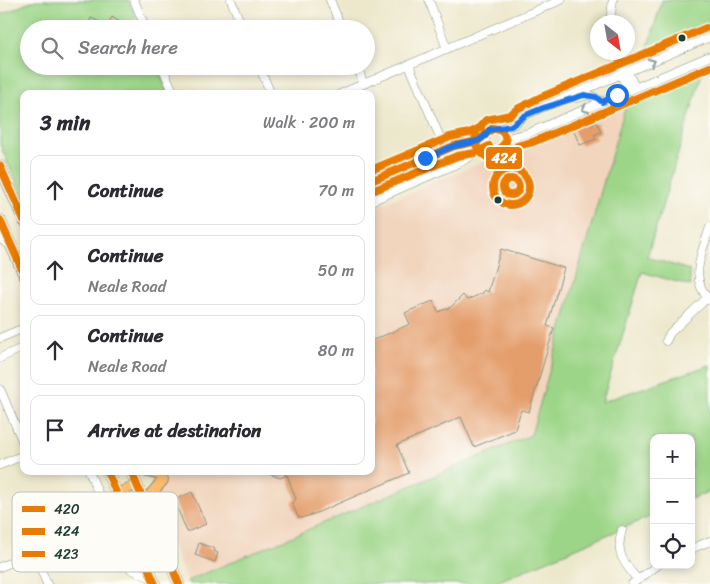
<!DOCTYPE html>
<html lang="en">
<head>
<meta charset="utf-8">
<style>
	:root { --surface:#fff; --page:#f7f7f7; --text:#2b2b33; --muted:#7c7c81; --line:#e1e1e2 }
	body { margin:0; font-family:Sriracha,sans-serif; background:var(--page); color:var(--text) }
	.controls { position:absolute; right:15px; bottom:15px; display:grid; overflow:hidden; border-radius:10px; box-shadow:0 2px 8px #0003 }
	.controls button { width:45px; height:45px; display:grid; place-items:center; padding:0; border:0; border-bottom:1px solid var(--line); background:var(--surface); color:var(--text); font:25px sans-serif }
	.compass { position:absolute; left:590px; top:15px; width:45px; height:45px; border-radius:50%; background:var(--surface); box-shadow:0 2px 8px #0003; rotate:149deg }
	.stop { position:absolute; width:15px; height:15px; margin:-11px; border:4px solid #1a73e8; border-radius:50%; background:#fff }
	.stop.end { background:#1a73e8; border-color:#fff; box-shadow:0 1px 5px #0008 }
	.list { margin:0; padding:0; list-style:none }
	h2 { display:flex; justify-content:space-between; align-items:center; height:65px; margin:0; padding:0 20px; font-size:21px }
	h2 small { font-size:16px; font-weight:400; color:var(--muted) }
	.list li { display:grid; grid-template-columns:32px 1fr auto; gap:15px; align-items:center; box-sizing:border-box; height:70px; margin:0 10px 10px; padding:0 10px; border:1px solid var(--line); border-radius:10px }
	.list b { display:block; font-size:19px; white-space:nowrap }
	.list p { margin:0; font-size:16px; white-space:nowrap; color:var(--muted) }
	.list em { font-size:16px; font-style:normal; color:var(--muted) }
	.icon { flex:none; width:28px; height:28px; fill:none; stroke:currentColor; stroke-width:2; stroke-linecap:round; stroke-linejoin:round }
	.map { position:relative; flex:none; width:710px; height:584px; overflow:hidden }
	.search { position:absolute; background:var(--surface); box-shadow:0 2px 8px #0003; left:20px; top:20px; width:355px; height:55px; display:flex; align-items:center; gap:12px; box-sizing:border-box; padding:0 18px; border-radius:28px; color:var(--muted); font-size:19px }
	.panel { position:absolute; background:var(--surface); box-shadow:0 2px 8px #0003; left:20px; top:90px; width:355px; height:385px; border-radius:10px }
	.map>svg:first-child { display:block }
</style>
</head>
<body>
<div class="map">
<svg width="710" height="584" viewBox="0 0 710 584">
	<rect width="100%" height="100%" fill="#fdfcf7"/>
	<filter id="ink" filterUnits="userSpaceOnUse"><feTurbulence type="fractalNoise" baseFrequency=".02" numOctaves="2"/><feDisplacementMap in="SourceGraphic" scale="10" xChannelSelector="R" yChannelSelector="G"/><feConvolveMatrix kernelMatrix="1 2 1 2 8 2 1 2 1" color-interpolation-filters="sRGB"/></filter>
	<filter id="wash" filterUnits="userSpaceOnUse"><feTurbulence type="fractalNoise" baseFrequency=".0096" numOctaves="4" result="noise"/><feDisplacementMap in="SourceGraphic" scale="20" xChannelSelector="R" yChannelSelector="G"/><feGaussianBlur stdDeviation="1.12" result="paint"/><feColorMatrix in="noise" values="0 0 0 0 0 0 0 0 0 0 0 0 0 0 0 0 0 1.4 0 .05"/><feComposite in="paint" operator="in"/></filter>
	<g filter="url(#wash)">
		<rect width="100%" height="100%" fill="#ede8cc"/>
		<path fill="#f1d5bd" d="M627 101 531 435 187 581 156 505 158 501 146 471H371V209Z"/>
		<path fill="#9dd588" stroke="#5e895e" d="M35 0H128L141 29H29V66H157L168 94H24V200L0 145V15Z
			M662 0H710V26L646 54Z
			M704 67 647 257 689 270 691 286 642 272 602 402 710 365V491L691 499V438H654V515L492 584H189L187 581 531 435 627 101Z"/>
		<g id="blocks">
			<path fill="#e49e6c" d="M112 17 131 29H98L88 25 91 18 107 25Z
				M589 122 590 126 597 123 601 132 594 135 596 139 580 145 573 129Z
				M501 249 564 268 547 326 554 328 529 412 521 410 515 430 474 447 461 417 397 445 409 473 314 514 301 518 298 517 292 503 296 499 287 475 280 478 262 471H371V341L410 324 405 313 416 308 433 301 438 312 451 307 463 295 467 300 483 293 484 290 488 292Z
				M192 492 206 524 187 532 174 500Z
				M199 543 215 549 214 551 218 553 215 562 195 555Z"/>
		</g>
	</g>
	<g filter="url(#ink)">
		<use href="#blocks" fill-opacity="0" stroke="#869280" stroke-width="1"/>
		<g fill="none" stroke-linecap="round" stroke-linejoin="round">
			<defs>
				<path id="minor" d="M134 0 146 29
					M231 0 243 29
					M330 0 342 29
					M429 0 447 49
					M610 22 613 0
					M710 37 543 107 522 117 515 124 499 129H491L485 135V143L492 149 502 148 512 137 529 133 710 56
					M615 52 617 65 628 91
					M618 52 635 87
					M409 65 445 149
					M162 66 174 94
					M259 66 271 94
					M358 66 363 84
					M340 94 561 0
					M576 98 590 95 602 102
					M371 181 454 146 472 143 485 137
					M371 201 461 162 474 154 492 149
					M710 227C702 253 688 278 710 301
					M0 239 11 246
					M0 338 24 328
					M666 341 670 333 707 298
					M0 358 24 347
					M0 389 24 445
					M0 465 24 455
					M89 471 128 565 131 569 153 579
					M622 530C615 553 623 562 637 579
					M691 549 710 541
					M34 553 47 584
					M0 567 109 520
					M632 584 658 565"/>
				<path id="major" d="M0 166 24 221
					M0 220 24 275
					M107 471 155 584
					M131 471 179 584
					M144 471 157 474
					M117 495 136 484
					M147 508 151 494 163 480"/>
			</defs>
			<use href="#minor" stroke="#869280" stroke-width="9"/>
			<use href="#major" stroke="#869280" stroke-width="12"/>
			<use href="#minor" stroke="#fff" stroke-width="8"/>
			<use href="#major" stroke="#fdbc70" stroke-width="10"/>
			<defs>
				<path id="bus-1" d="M0 166 24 220
					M503 187a8 8 0 1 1 16 0a8 8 0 1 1-16 0Z
					M371 181 454 146 478 141 493 128C502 130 505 133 506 142L500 148
					M0 220 24 274
					M107 471 155 584
					M131 471 179 584"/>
				<path id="bus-2" d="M706 28 539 98 517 109 510 115 486 120 476 131C474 145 477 151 488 158H505L517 146 533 142 710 67
					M493 187a18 18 0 1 1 36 0a18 18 0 1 1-36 0Z
					M375 190 457 156 475 153 489 146"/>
				<path id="bus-3" d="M371 170 450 137 469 133 481 128"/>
			</defs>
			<use href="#bus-1" stroke="#fdfcf7" stroke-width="11"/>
			<use href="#bus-2" stroke="#fdfcf7" stroke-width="11"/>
			<use href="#bus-3" stroke="#fdfcf7" stroke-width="11"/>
			<use href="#bus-1" stroke="#e97b05" stroke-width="8"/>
			<use href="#bus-2" stroke="#e97b05" stroke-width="8"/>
			<use href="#bus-3" stroke="#e97b05" stroke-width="8"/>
		</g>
		<defs><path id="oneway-chevron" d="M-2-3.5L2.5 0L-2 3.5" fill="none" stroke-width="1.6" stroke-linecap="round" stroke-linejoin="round" transform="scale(1.25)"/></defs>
		<g stroke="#8f9e9a">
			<use href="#oneway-chevron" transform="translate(652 62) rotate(-23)"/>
			<use href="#oneway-chevron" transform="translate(585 109) rotate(157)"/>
		</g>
	</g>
	<g fill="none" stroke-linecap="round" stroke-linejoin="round" filter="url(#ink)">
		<path stroke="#1a73e8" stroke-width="6" d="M425 158 454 146 478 141 485 136 489 130 511 126 526 115 543 108 584 95 596 97 602 102 617 95"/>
	</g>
	<g fill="#1f3d34" stroke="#fdfcf7" stroke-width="2">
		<circle cx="682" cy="38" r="4.5"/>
		<circle cx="498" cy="200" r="4.5"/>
	</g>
	<rect x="12" y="492" width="166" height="80" rx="8" fill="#fdfcf7" stroke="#bac3bc" stroke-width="1"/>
	<rect x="22" y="506" width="23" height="6" fill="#e97b05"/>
	<rect x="22" y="528" width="23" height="7" fill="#e97b05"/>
	<rect x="22" y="551" width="23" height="6" fill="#e97b05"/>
	<g font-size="14" fill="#1f3d34">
		<text x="54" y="514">420</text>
		<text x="54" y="536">424</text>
		<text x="54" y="559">423</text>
	</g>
	<rect stroke="#fdfcf7" stroke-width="2" x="485" y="146" width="38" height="24" rx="5" fill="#e97b05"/>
	<g font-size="14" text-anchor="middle" font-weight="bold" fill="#fff">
		<text x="504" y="163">424</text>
	</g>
</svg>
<div class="controls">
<button>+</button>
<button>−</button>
<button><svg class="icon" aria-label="locate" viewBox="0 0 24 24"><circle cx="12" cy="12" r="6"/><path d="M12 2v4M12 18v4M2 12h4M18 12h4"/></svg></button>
</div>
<svg class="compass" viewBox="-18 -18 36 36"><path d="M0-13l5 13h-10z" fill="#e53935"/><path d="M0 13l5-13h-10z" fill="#7c7c81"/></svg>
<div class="stop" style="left:617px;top:95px"></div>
<div class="stop end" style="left:425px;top:158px"></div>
<div class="search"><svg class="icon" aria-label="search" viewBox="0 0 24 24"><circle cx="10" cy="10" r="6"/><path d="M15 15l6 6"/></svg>Search here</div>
<section class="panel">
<h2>3 min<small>Walk · 200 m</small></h2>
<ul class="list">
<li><svg class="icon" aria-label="ahead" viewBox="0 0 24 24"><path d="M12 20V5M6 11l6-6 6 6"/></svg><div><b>Continue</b></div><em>70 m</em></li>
<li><svg class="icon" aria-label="ahead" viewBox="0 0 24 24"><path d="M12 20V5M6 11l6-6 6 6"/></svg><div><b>Continue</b><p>Neale Road</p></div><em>50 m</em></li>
<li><svg class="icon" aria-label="ahead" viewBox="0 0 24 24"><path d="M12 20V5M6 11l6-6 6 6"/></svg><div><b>Continue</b><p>Neale Road</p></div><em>80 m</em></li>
<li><svg class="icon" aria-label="arrive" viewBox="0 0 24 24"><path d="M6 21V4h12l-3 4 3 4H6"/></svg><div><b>Arrive at destination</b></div></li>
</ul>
</section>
</div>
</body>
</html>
